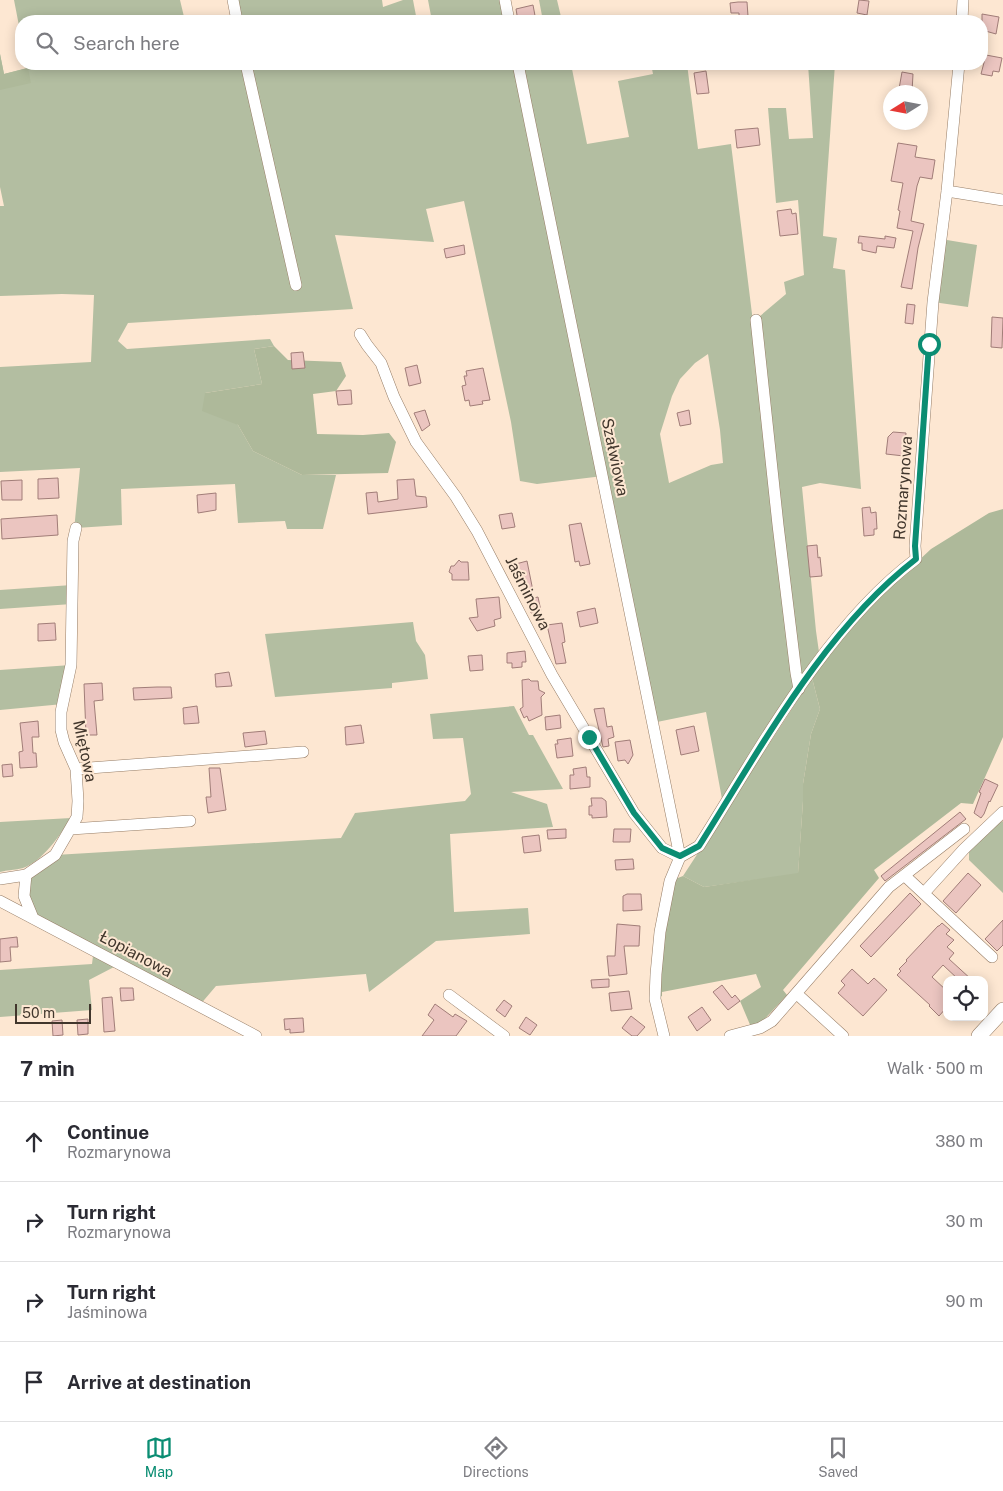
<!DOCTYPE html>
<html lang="en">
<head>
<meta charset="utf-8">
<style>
	:root { --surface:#fff; --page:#f2f2f3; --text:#2b2b33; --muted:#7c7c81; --line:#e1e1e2; --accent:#0b8d73 }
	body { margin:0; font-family:"Public Sans",sans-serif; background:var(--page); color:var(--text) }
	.controls { position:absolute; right:15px; bottom:15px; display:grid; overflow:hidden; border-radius:10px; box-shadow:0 2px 12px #0003 }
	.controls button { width:45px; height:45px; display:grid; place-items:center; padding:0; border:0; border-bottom:1px solid var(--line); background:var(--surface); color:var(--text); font:25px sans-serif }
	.compass { position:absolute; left:883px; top:85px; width:45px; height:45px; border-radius:50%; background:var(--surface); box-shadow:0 2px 12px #0003; rotate:259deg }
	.scale { position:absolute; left:15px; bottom:12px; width:76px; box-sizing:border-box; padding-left:5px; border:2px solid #41362c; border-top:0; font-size:14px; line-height:18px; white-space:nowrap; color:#41362c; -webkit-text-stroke:4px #fde7d2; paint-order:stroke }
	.stop { position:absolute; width:15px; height:15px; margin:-11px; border:4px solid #0b8d73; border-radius:50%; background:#fff }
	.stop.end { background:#0b8d73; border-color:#fff; box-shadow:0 1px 5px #0008 }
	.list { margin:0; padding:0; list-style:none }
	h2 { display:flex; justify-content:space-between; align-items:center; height:65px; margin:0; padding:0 20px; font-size:21px }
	h2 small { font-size:16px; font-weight:400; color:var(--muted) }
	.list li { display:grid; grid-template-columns:32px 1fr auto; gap:15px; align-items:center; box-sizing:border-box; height:80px; padding:0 20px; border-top:1px solid var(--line) }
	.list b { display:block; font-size:19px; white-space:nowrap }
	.list p { margin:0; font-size:16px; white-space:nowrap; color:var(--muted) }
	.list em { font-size:16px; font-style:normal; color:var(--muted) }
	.icon { flex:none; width:28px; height:28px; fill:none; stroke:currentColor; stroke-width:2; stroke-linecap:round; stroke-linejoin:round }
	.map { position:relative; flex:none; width:1003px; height:1036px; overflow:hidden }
	.search { position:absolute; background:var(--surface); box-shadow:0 2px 12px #0003; left:15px; right:15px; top:15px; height:55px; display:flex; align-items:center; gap:12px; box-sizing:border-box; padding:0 18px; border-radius:20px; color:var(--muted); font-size:19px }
	.sheet { height:385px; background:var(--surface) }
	nav { display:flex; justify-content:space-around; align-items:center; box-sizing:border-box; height:70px; border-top:1px solid var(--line); background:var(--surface); font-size:14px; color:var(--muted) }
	nav a { display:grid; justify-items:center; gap:2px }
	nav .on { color:var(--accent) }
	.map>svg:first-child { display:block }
</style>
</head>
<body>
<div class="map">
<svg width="1003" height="1036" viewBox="0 0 1003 1036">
	<rect width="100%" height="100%" fill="#fde7d2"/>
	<path fill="#b3bea1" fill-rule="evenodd" d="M14 0H180L185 21H21V36Z
		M233 0H382L383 7 403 0H413L417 21H237Z
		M428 0H505L509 21H432Z
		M539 0H557L562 21H543Z
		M0 54 4 74 27 68V64H520L524 68 549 64H571L587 144 629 137 618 81 653 74 651 64H687L698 149 731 144 753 322 786 294 784 282 804 275 798 200 776 203 768 108H786L789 139 813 138 808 64H835L823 236 837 238 833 268 845 270 861 489 820 483 802 487 816 631 819 652 722 799 706 712 657 722 603 476 537 484 520 481 511 422 464 201 426 209 434 242 335 235 353 309 128 323 118 341 127 349 270 339 274 346 254 349 262 384 205 393 238 425 253 451 302 475H336L323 529H287L285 521 238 523 235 484 121 489 122 525 76 528 73 541 80 468 0 472V367L91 362 94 295 62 294 0 296V206H4L0 187ZM708 354 720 430 723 463 711 465 669 483 660 434 672 396 680 379 695 363Z
		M947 191V240L977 245 968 307 933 302Z
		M72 585V604L0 609V590Z
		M413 622 416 641 425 655 428 679 392 683V688L275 697 265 634Z
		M71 665 63 704 0 710V670Z
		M812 678 820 709 811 734 803 784V801L798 874 704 887 683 876Z
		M514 706 529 735H533L563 789 511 792 547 804 553 827 450 834 454 912 528 908 530 934 436 941 369 992 366 974 216 986 199 1006 33 918 26 875 55 855 341 838 355 813 465 801 471 794 463 738 433 739 430 714Z
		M71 818C60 835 43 861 23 868 16 870 7 870 0 872V822Z
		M1003 821V893L969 860V851L995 825Z
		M93 956 114 967 89 980 92 1010 0 1017V970L92 964Z"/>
	<path fill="#aeb99a" d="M0 54 4 74 28 68 31 83 0 90Z
		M274 346 288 360 341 362 346 376 336 391 313 394 317 434 363 435 389 433 396 442 388 473 302 475 253 451 238 425 202 411 205 393 262 384 254 349Z
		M1003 509V737L973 804 961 803 874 870 879 878 783 990 787 995 760 1024 751 1027 740 1001 761 987 756 974 662 992V996L655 999 670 881 683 876 704 887 798 873 803 801V784L811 734 820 709 812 678 837 644 870 606 931 549 989 513Z"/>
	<path fill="#ebc5c0" stroke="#a17d78" d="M859 0 869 1 867 15 857 13Z
		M738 2H747L748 16H739V13H731L730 3Z
		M533 5 536 21H518L516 9Z
		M982 14 999 17 996 34 982 30Z
		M986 55 1002 58 999 72 993 71 992 76 981 74Z
		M706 71 709 93 697 94 694 73Z
		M902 72 913 74 912 92H901V89H899Z
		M758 128 760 145 737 148 735 130Z
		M898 143 917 146 915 157 935 160 932 179 920 177 917 186 911 221 924 224 918 248 912 289 901 287 913 231 897 228 900 211 898 210 903 183 891 181Z
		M791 209 792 214 796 213 798 234 780 236 777 211Z
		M859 236 885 239V236L896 238 894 248 877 246 876 253 862 250V243H858Z
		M464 245 465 254 446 258 444 249Z
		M907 304 915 305 913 324 905 323Z
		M992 317 1003 318 1002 348 991 347Z
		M303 352 305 368 292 369 291 353Z
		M417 365 421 383 409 386 405 368Z
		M483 368 490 400 482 401 483 404 470 406 469 400 465 401 462 386 466 385 464 376H467L466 371Z
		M351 390 352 404 338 405 336 391Z
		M425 410 430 425 422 431 414 413Z
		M689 410 691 424 680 426 677 413Z
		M893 432 906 433 904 456 886 454 888 437Z
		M58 478 59 498 38 499V479Z
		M414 479 416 496 426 497 427 507 368 514 366 493 377 492 378 502 398 499 397 480Z
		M22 480V500H2L1 481Z
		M216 493V510L198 513 197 495Z
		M870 507 871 513 876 512 877 529H874V535L864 536 862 508Z
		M512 513 515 527 502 529 499 515Z
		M57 515 58 535 2 539 1 519Z
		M581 523 590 564 580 566 579 561 575 562 569 525Z
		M817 545 818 558 820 557 822 576 810 577 807 546Z
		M459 560 461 562H468L469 580H452V574L449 572 451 566H454Z
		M527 561 533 591 521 594 519 585H517L512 565Z
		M499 597 501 618 494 620 495 626 477 631 469 618 478 617 476 599Z
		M538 597 541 611 531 613 529 599Z
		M595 608 598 623 580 627 577 612Z
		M55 623 56 640 38 641V624Z
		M562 623 564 635 565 642 562 643 566 663 556 664 547 625Z
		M525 651 526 662H522V667L512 668V663H507V653Z
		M482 655 483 670 470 671 468 656Z
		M229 672 232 686 216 687 215 674Z
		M529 679 531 681H538L539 690 545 693 541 697 542 715 529 721 527 716 524 718 520 709 523 707 522 680Z
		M102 683 103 700 94 701 97 735H86L84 684Z
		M157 687H171L172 698 134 700 133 688Z
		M197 706 199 723 184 724 183 708Z
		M604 708 607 727 612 726 614 737 608 739 609 746 603 747 594 709Z
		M560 715 561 728 546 730 545 717Z
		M38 721 39 737H32L33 753H36L37 767 20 768 19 752 23 751 20 723Z
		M361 725 364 743 346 745 345 727Z
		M694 726 699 751 681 755 676 730Z
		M265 731 267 744 245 747 243 733Z
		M571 738 573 756 557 758 555 744H558L557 740Z
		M630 740 633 755 628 764 625 760 618 761 615 742Z
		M12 764 13 776 3 777 2 765Z
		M586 767 587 777H590V787L570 789V775H574L573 769Z
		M209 768H220L226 810 208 813 206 797H211Z
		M985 779 998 785 990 802 989 801 984 814 981 818 974 813 981 793 979 792Z
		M591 798H602L606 801 607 817 592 818V815H589V806H592Z
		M960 812 966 819 885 881 881 876Z
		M566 829V838L548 839 547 830Z
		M614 829H631L630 842H613Z
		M539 835 541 851 524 853 522 837Z
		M633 859 634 869 616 870 615 860Z
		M968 873 981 885 956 913 943 901Z
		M910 893 921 904 871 957 860 946Z
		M627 894H641L642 910 623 911V896Z
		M1003 920V945L997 951 985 939Z
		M942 923 950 930 946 934 954 940 947 947 954 953 949 959 972 980H959L943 965 932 977 947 991V1007L939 1016 929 1006 930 1005 897 975 901 971 899 969 907 961 906 960 938 926H939Z
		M617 924 640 926 639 946H624L627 974 609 976 607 956H615Z
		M17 937 18 947H10L11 961 0 962V939Z
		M852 969 868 984 874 978 887 990 863 1016 838 993 845 985 841 981Z
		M609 979V987L592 988 591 980Z
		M722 985 732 998 735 995 740 1001 728 1010 713 992Z
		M120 988H133L134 1000 121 1001Z
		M629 991 632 1009 611 1011 609 993Z
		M112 997 115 1031 104 1032 102 998Z
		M504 1000 512 1006 505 1017 496 1010Z
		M435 1004 453 1017 455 1014 467 1021 456 1036H422L434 1020 428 1015Z
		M702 1007 711 1020 697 1031 688 1017Z
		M631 1016 645 1027 637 1036H632L622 1028Z
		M526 1017 537 1025 530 1035 519 1028Z
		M303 1018 304 1032 290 1033V1029L285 1030 284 1019Z
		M88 1019V1034L78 1035 77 1020Z
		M62 1020 63 1035 53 1036 52 1021Z"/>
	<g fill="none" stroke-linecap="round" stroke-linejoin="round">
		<defs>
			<path id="minor" d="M233 0 237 21
				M505 0 509 21
				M962 21 963 0
				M246 64 296 285
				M518 64 680 857
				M947 191 1003 200
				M756 320 778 525 796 673 799 689
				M360 334 367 345 381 363 394 397 416 442 456 497 477 531 552 675 634 813 662 848 680 857
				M76 769 303 752
				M71 829 190 821
				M26 875 24 896 33 918
				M905 876 992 957
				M0 879 26 875 55 855 77 817 78 801 76 769 64 742 61 730V712L71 665 73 541 76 528
				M924 893 964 849 1003 812
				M0 901 256 1036
				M797 994 843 1036
				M449 995 504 1036
				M664 1036 655 999 656 974 660 932 670 881 680 857 699 846C759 751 825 627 916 559L915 546 933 302 947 191 959 64
				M730 1036 760 1028 772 1021 889 887 964 829"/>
			<path id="secondary" d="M979 1036 1003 1010"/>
		</defs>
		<use href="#minor" stroke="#967d66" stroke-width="12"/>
		<use href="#secondary" stroke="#967d66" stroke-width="16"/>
		<use href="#minor" stroke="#fff" stroke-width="11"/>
		<use href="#secondary" stroke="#fff" stroke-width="15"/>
	</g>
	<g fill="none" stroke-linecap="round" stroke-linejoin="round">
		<path stroke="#0b8d73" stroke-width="6" d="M589 737 634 813 662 848 680 856 699 846C761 748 823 631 916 559L915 546 929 344"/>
	</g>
	<g text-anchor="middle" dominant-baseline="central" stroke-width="4" stroke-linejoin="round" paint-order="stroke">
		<g font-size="16" fill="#41362c" stroke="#fde7d2">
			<text transform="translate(615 457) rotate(78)">Szałwiowa</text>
			<text transform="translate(903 488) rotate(-86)">Rozmarynowa</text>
			<text transform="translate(528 593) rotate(63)">Jaśminowa</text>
			<text transform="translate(85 751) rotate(78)">Miętowa</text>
			<text transform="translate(136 954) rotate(28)">Łopianowa</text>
		</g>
	</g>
</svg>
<div class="controls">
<button><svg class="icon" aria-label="locate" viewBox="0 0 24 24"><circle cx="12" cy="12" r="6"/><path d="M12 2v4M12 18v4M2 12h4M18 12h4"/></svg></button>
</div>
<svg class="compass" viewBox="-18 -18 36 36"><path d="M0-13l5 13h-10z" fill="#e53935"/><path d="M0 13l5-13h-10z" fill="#7c7c81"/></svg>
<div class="scale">50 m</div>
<div class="stop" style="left:929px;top:344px"></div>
<div class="stop end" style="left:589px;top:737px"></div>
<div class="search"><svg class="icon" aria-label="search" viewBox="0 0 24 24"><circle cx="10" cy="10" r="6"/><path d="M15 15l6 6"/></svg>Search here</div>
</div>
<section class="sheet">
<h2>7 min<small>Walk · 500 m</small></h2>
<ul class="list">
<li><svg class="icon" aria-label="ahead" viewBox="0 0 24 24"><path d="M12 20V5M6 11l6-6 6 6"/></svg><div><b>Continue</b><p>Rozmarynowa</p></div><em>380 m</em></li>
<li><svg class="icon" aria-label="right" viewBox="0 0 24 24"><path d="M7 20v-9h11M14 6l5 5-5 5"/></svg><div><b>Turn right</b><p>Rozmarynowa</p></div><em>30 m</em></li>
<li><svg class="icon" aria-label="right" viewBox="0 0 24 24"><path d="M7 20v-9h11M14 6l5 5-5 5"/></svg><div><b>Turn right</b><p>Jaśminowa</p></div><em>90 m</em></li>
<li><svg class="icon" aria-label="arrive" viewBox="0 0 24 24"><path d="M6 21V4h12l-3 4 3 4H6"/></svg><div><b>Arrive at destination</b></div></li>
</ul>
</section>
<nav>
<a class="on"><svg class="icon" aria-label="map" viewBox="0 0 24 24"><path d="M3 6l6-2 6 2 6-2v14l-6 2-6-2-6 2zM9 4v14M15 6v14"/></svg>Map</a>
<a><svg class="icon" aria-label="directions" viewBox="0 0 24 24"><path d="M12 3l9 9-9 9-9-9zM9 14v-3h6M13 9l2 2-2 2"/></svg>Directions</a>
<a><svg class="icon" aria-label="saved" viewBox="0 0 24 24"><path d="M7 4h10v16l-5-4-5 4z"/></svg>Saved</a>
</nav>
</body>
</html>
